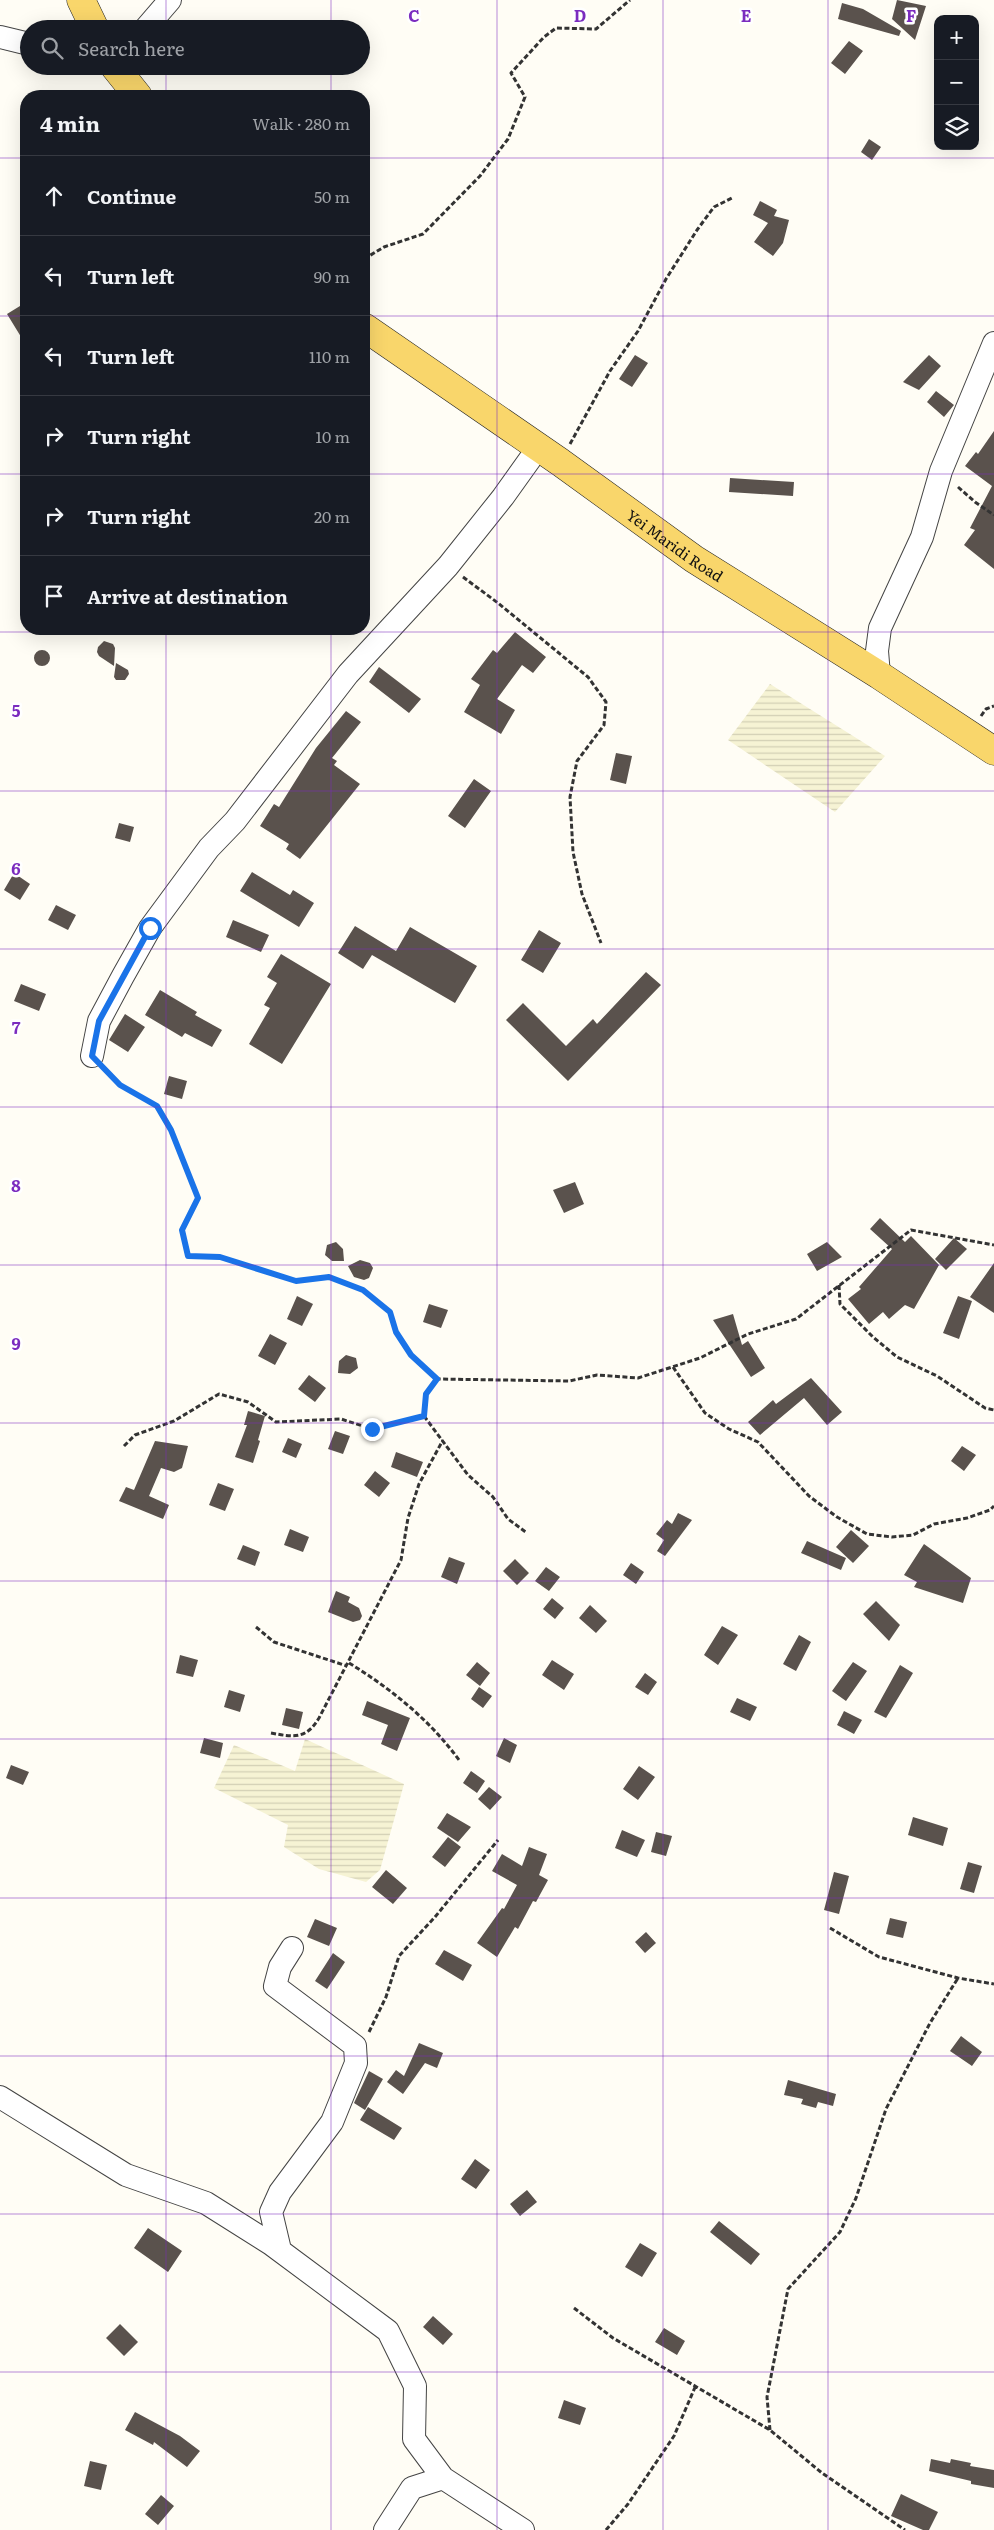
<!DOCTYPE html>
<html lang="en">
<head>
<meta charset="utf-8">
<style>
	:root { --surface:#171b24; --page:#20242c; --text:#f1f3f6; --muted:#9ea1a6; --line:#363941 }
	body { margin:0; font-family:Literata,serif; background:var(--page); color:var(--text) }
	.controls { position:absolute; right:15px; top:15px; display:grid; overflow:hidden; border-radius:10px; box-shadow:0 5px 20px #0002 }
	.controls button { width:45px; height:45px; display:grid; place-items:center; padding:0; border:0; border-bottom:1px solid var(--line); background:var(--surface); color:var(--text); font:25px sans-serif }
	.stop { position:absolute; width:15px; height:15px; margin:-11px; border:4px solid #1a73e8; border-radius:50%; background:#fff }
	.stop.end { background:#1a73e8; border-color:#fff; box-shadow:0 1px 5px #0008 }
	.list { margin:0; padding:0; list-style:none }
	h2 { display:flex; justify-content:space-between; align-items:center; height:65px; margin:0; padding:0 20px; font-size:21px }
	h2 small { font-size:16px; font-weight:400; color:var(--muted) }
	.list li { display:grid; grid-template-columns:32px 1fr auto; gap:15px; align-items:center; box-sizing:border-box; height:80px; padding:0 20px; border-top:1px solid var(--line) }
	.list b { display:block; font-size:19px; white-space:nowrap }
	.list em { font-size:16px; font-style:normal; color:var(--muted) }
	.icon { flex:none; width:28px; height:28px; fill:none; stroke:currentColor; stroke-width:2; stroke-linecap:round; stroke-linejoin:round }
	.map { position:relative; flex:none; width:994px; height:2530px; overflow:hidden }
	.search { position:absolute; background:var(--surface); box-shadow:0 5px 20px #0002; left:20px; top:20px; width:350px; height:55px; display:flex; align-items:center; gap:12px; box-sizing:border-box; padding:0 18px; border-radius:28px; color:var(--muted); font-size:19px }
	.panel { position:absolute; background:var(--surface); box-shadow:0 5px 20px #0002; left:20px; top:90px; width:350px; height:545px; border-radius:20px }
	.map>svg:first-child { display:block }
</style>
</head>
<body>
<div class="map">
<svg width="994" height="2530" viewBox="0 0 994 2530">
	<defs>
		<pattern id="farmland-rules" width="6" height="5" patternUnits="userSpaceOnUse" patternTransform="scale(1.25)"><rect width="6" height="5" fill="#f6f3d4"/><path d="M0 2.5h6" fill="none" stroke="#d2cfb5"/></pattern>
	</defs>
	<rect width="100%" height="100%" fill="#fffdf5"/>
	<path fill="url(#farmland-rules)" d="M770 684 885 756 835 812 728 740Z
		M305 1739 404 1784 380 1870 366 1882 319 1869 284 1847 288 1825 214 1788 234 1745 295 1771Z"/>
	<path fill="#5a524d" d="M897 0 926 6 915 40 892 19Z
		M842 3 863 9 901 31 899 36 838 19Z
		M849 41 863 51 845 74 831 63Z
		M869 139 881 147 872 160 861 152Z
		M760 201 777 210 774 216 789 220 783 243 773 256 754 242 768 223 753 215Z
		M20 306 26 316V345L7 314Z
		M635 355 648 363 632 387 619 379Z
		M929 355 941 366 919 390 903 382Z
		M936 391 954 405 944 417 927 402Z
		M994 431V569L964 545 975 530 970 528 992 486 965 466 976 452 978 454Z
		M730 478 794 482 793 496 729 492Z
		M515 632 546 657 533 673 522 665 497 699 515 710 501 734 464 712 480 685 471 679 493 650 497 653Z
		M104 641 113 644 115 648 114 666 99 656 97 652 98 647Z
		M34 658a8 8 0 1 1 16 0a8 8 0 1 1-16 0Z
		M116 663 128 670 129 674 125 680H116L114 677Z
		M379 667 421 699 409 713 369 682Z
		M346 711 361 722 332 758 337 761 334 765 360 784 300 859 286 849 289 844 260 826 274 804 279 807 316 748Z
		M616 753 632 756 626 784 610 780Z
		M474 779 491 791 465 828 448 816Z
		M119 823 134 827 130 842 115 838Z
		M252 872 290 895 293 890 314 903 299 927 240 891Z
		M14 873 30 884 20 900 4 890Z
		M56 905 76 915 68 930 48 920Z
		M233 920 269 935 261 952 226 937Z
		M355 926 396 951 410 927 477 966 455 1003 372 955 363 969 338 953Z
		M539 930 561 943 543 973 521 960Z
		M281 954 331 984 282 1064 249 1044 270 1008 264 1005 277 983 267 977Z
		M646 972 661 985 568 1081 506 1020 523 1003 566 1046 593 1019 597 1024Z
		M21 984 46 994 39 1011 14 1001Z
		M160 990 197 1012 195 1015 222 1030 212 1047 185 1033 182 1037 145 1015Z
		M125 1014 145 1027 128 1052 109 1040Z
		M169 1076 187 1081 182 1099 164 1094Z
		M575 1182 584 1204 564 1213 553 1190Z
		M880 1218 905 1242 911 1236 939 1265 914 1309 905 1305 889 1319 883 1312 869 1324 848 1299 861 1289 859 1287 892 1249 870 1229Z
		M954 1238 967 1249 946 1270 935 1259Z
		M336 1242 343 1249 344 1261H332L325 1255 327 1245Z
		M827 1242 842 1257 817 1271 807 1254Z
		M360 1260 370 1263 373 1268 369 1278 364 1280 354 1277 348 1266Z
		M994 1263V1313L970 1297Z
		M297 1296 313 1304 302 1326 287 1319Z
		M958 1296 972 1301 959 1339 943 1333Z
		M429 1304 448 1310 441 1328 423 1322Z
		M733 1314 742 1345 748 1341 765 1368 751 1377 713 1320Z
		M270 1334 287 1343 275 1365 258 1356Z
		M346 1355 356 1358 358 1368 350 1374 338 1373 339 1361Z
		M309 1375 326 1388 315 1402 298 1389Z
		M811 1378 842 1412 827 1425 804 1398 760 1435 748 1422 773 1400 776 1404Z
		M248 1411 265 1416 258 1440 260 1441 253 1463 235 1457 247 1425H244Z
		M335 1431 350 1436 343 1454 328 1449Z
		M288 1438 302 1444 296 1458 282 1452Z
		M155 1441 188 1446 182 1468 174 1472 161 1468 149 1496 169 1505 163 1519 119 1501 126 1487 134 1490Z
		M962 1446 976 1455 964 1471 951 1461Z
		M396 1452 423 1462 417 1477 391 1467Z
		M375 1471 390 1483 379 1497 364 1485Z
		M218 1483 234 1489 225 1511 209 1505Z
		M678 1513 692 1520 665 1556 657 1551 664 1540 656 1534 667 1520 672 1524Z
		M290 1529 309 1537 303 1552 284 1545Z
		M851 1530 869 1546 853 1563 836 1547Z
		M807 1541 846 1558 841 1570 801 1553Z
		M924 1544 971 1578 963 1603 914 1587 917 1582 904 1575Z
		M243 1545 260 1552 255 1566 237 1559Z
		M449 1557 465 1563 457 1584 441 1577Z
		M515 1559 529 1573 517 1585 503 1571Z
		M631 1563 644 1572 636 1584 623 1575Z
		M546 1567 560 1577 549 1591 535 1581Z
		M336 1591 350 1597 348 1602 359 1608 362 1616 360 1620 353 1622 328 1612Z
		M552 1598 564 1608 555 1619 543 1609Z
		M876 1601 900 1625 889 1641 863 1614Z
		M590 1605 607 1621 596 1633 579 1618Z
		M722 1626 738 1635 718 1665 704 1655Z
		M799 1635 811 1642 796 1671 783 1664Z
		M180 1655 198 1660 193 1677 176 1673Z
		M552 1660 574 1674 564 1690 542 1675Z
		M477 1662 490 1673 480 1686 466 1675Z
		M853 1662 867 1671 846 1701 832 1691Z
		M900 1665 913 1673 886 1718 874 1712Z
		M645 1673 657 1682 648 1695 635 1687Z
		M479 1687 492 1696 483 1708 471 1699Z
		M229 1690 245 1695 240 1712 224 1707Z
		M737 1698 757 1707 750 1721 730 1712Z
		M367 1701 410 1718 397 1751 381 1744 388 1725 362 1715Z
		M286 1708 303 1712 299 1729 282 1725Z
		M844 1711 862 1720 854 1734 837 1725Z
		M204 1738 223 1743 220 1758 200 1753Z
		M504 1738 517 1745 510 1763 496 1756Z
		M11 1765 29 1772 23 1785 6 1778Z
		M639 1766 655 1777 638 1800 623 1789Z
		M471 1771 485 1781 477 1793 463 1783Z
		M489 1787 502 1797 490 1810 478 1799Z
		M447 1813 471 1827 458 1842 437 1828Z
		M913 1817 948 1828 943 1846 908 1835Z
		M622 1830 645 1840 637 1857 615 1848Z
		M656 1832 672 1836 666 1856 651 1852Z
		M448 1837 461 1847 445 1867 432 1857Z
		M529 1847 547 1854 539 1875 548 1880 536 1902 533 1901 518 1929 515 1927 497 1957 477 1943 502 1908 504 1909 517 1885 492 1871 502 1854 522 1866Z
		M968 1862 982 1866 974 1893 960 1889Z
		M386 1870 407 1888 393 1904 372 1887Z
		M834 1872 849 1876 839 1914 824 1910Z
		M890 1918 907 1922 903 1938 886 1934Z
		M315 1919 337 1928 329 1946 307 1937Z
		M646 1932 656 1943 645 1953 635 1942Z
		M444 1950 472 1965 463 1981 435 1964Z
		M333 1953 345 1962 327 1989 315 1981Z
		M961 2036 982 2052 972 2066 950 2051Z
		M419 2043 443 2053 437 2068 425 2063 403 2094 387 2082 396 2070 404 2076Z
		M369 2071 383 2079 365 2110 354 2103Z
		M788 2080 836 2094 833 2106 818 2102 816 2108 801 2104 803 2099 784 2095Z
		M368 2107 402 2128 394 2140 360 2120Z
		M475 2159 490 2170 476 2189 461 2179Z
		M527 2190 537 2202 520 2216 510 2204Z
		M719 2221 760 2254 751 2265 710 2232Z
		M148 2228 182 2251 168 2272 134 2248Z
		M640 2243 657 2253 642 2277 625 2267Z
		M433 2316 453 2334 443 2345 423 2327Z
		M120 2324 138 2342 124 2356 106 2338Z
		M664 2328 685 2341 677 2355 655 2342Z
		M564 2400 586 2408 580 2425 558 2418Z
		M135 2412 180 2436 200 2451 187 2467 154 2442 153 2445 125 2430Z
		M931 2459 950 2463 951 2459 971 2463 970 2466 994 2470V2488L971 2484V2481L929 2471Z
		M90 2461 107 2465 101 2490 84 2486Z
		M901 2494 938 2512 929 2530H923L891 2516Z
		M161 2495 174 2506 158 2525 145 2514Z"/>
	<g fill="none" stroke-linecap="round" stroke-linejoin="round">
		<defs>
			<path id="minor" d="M145 29 170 0
				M0 37 29 44
				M879 675 877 651 880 628 922 537 941 471 994 343
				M92 1056 99 1021 123 976 150 928 209 848 235 821 348 674 448 566 503 497 538 448
				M0 2097 126 2175 206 2203 271 2244 388 2331 415 2386 414 2439 443 2478 523 2530
				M280 2250 271 2212 280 2192 332 2122 356 2063 355 2046 275 1986 280 1967 292 1948
				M385 2530 412 2488 443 2478"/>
			<g id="major">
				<path d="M81 0 95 29"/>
				<path d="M114 66 138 96"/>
				<path id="s1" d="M364 327 560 462 694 559 879 675 994 751"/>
			</g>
		</defs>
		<use href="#minor" stroke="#444" stroke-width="24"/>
		<use href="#major" stroke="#222" stroke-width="29"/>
		<path stroke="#333" stroke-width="3" stroke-dasharray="5 2.5" stroke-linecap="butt" d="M364 259 384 247 423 234 480 176 508 139 525 97 511 73 544 37 556 28 596 29 630 0
			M570 444 610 371 638 331 666 279 697 230 714 207 732 198
			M958 487 975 502 994 515
			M463 577 498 603 588 677 606 702 604 725 577 761 570 797 573 852 582 894 601 943
			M981 716 986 709 994 706
			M106 1070 120 1085 157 1106 171 1130 198 1198 182 1230 188 1256 220 1257 296 1281 329 1277 363 1290 390 1312 396 1332 411 1355 437 1379 569 1381 597 1375 638 1378 700 1358 748 1334 796 1319 911 1230 994 1245
			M839 1285 840 1304 873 1337 897 1357 937 1376 985 1408 994 1410
			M673 1367 705 1413 729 1429 758 1442 809 1496 837 1517 867 1534 892 1537 913 1535 934 1524 967 1518 990 1510 994 1506
			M424 1416 468 1475 493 1497 508 1519 527 1533
			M124 1446 135 1435 174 1421 219 1394 248 1402 276 1422 341 1419 372 1429 424 1416 426 1393 437 1379
			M256 1627 274 1642 347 1666
			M349 1663C390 1688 430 1720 459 1760
			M271 1733C293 1737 306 1740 319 1718L401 1560 408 1518 419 1484 443 1440
			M830 1928 879 1957 958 1978 994 1984
			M369 2032 386 1997 399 1956 435 1917 498 1840
			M574 2308 613 2338 770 2430 822 2473 905 2530
			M770 2430 767 2397 788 2289 840 2232 856 2198 886 2109 930 2023 958 1978
			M606 2530 628 2504 674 2436 696 2385"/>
		<use href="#minor" stroke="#fff" stroke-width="22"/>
		<use href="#major" stroke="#f9d66b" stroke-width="28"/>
	</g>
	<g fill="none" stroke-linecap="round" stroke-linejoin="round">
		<path stroke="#1a73e8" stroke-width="6" d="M150 928 99 1021 92 1056 120 1085 157 1106 171 1130 198 1198 182 1230 188 1256 220 1257 296 1281 329 1277 363 1290 390 1312 396 1332 411 1355 437 1379 426 1394 424 1416 372 1429"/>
	</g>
	<path fill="none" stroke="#7b2cbf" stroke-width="1" stroke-opacity="0.55" d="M166 0V29M331 0V29M497 0V2530M663 0V2530M828 0V2530M166 66V96M331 66V96M0 158H26M364 158H994M0 316H26M364 316H994M0 474H26M364 474H994M166 629V2530M331 629V2530M0 632H994M0 791H994M0 949H994M0 1107H994M0 1265H994M0 1423H994M0 1581H994M0 1739H994M0 1898H994M0 2056H994M0 2214H994M0 2372H994"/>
	<g text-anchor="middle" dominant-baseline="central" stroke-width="5" stroke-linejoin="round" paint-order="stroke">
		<g font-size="15" fill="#111" stroke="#fff">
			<text stroke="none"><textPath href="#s1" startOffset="380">Yei Maridi Road</textPath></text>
		</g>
	</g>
	<g font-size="16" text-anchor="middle" font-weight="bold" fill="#7b2cbf" stroke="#fff" stroke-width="5" stroke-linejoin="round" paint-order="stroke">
		<text x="414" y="22">C</text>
		<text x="580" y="22">D</text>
		<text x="746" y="22">E</text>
		<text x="911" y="22">F</text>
		<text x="16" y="717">5</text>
		<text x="16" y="875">6</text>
		<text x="16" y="1034">7</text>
		<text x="16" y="1192">8</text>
		<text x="16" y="1350">9</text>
	</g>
</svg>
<div class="controls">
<button>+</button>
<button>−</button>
<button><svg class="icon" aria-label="layers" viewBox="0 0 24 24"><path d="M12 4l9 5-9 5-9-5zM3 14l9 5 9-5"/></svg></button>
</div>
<div class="stop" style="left:150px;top:928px"></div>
<div class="stop end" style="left:372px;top:1429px"></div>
<div class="search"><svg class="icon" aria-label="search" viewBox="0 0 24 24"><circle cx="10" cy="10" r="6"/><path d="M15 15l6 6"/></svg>Search here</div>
<section class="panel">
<h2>4 min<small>Walk · 280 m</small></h2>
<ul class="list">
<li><svg class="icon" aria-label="ahead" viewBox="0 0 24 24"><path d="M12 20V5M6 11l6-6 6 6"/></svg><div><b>Continue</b></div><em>50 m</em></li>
<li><svg class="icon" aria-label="left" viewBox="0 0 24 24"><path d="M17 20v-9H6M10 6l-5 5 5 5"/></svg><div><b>Turn left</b></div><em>90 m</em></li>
<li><svg class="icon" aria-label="left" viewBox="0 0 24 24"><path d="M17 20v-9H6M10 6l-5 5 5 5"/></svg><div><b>Turn left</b></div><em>110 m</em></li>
<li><svg class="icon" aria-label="right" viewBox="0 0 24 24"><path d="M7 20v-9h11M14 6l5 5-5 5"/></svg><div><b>Turn right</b></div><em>10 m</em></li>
<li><svg class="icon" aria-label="right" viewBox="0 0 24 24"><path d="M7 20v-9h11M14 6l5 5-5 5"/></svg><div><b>Turn right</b></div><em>20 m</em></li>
<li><svg class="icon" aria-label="arrive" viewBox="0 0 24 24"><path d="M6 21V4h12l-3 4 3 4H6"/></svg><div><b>Arrive at destination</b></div></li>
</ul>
</section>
</div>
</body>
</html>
